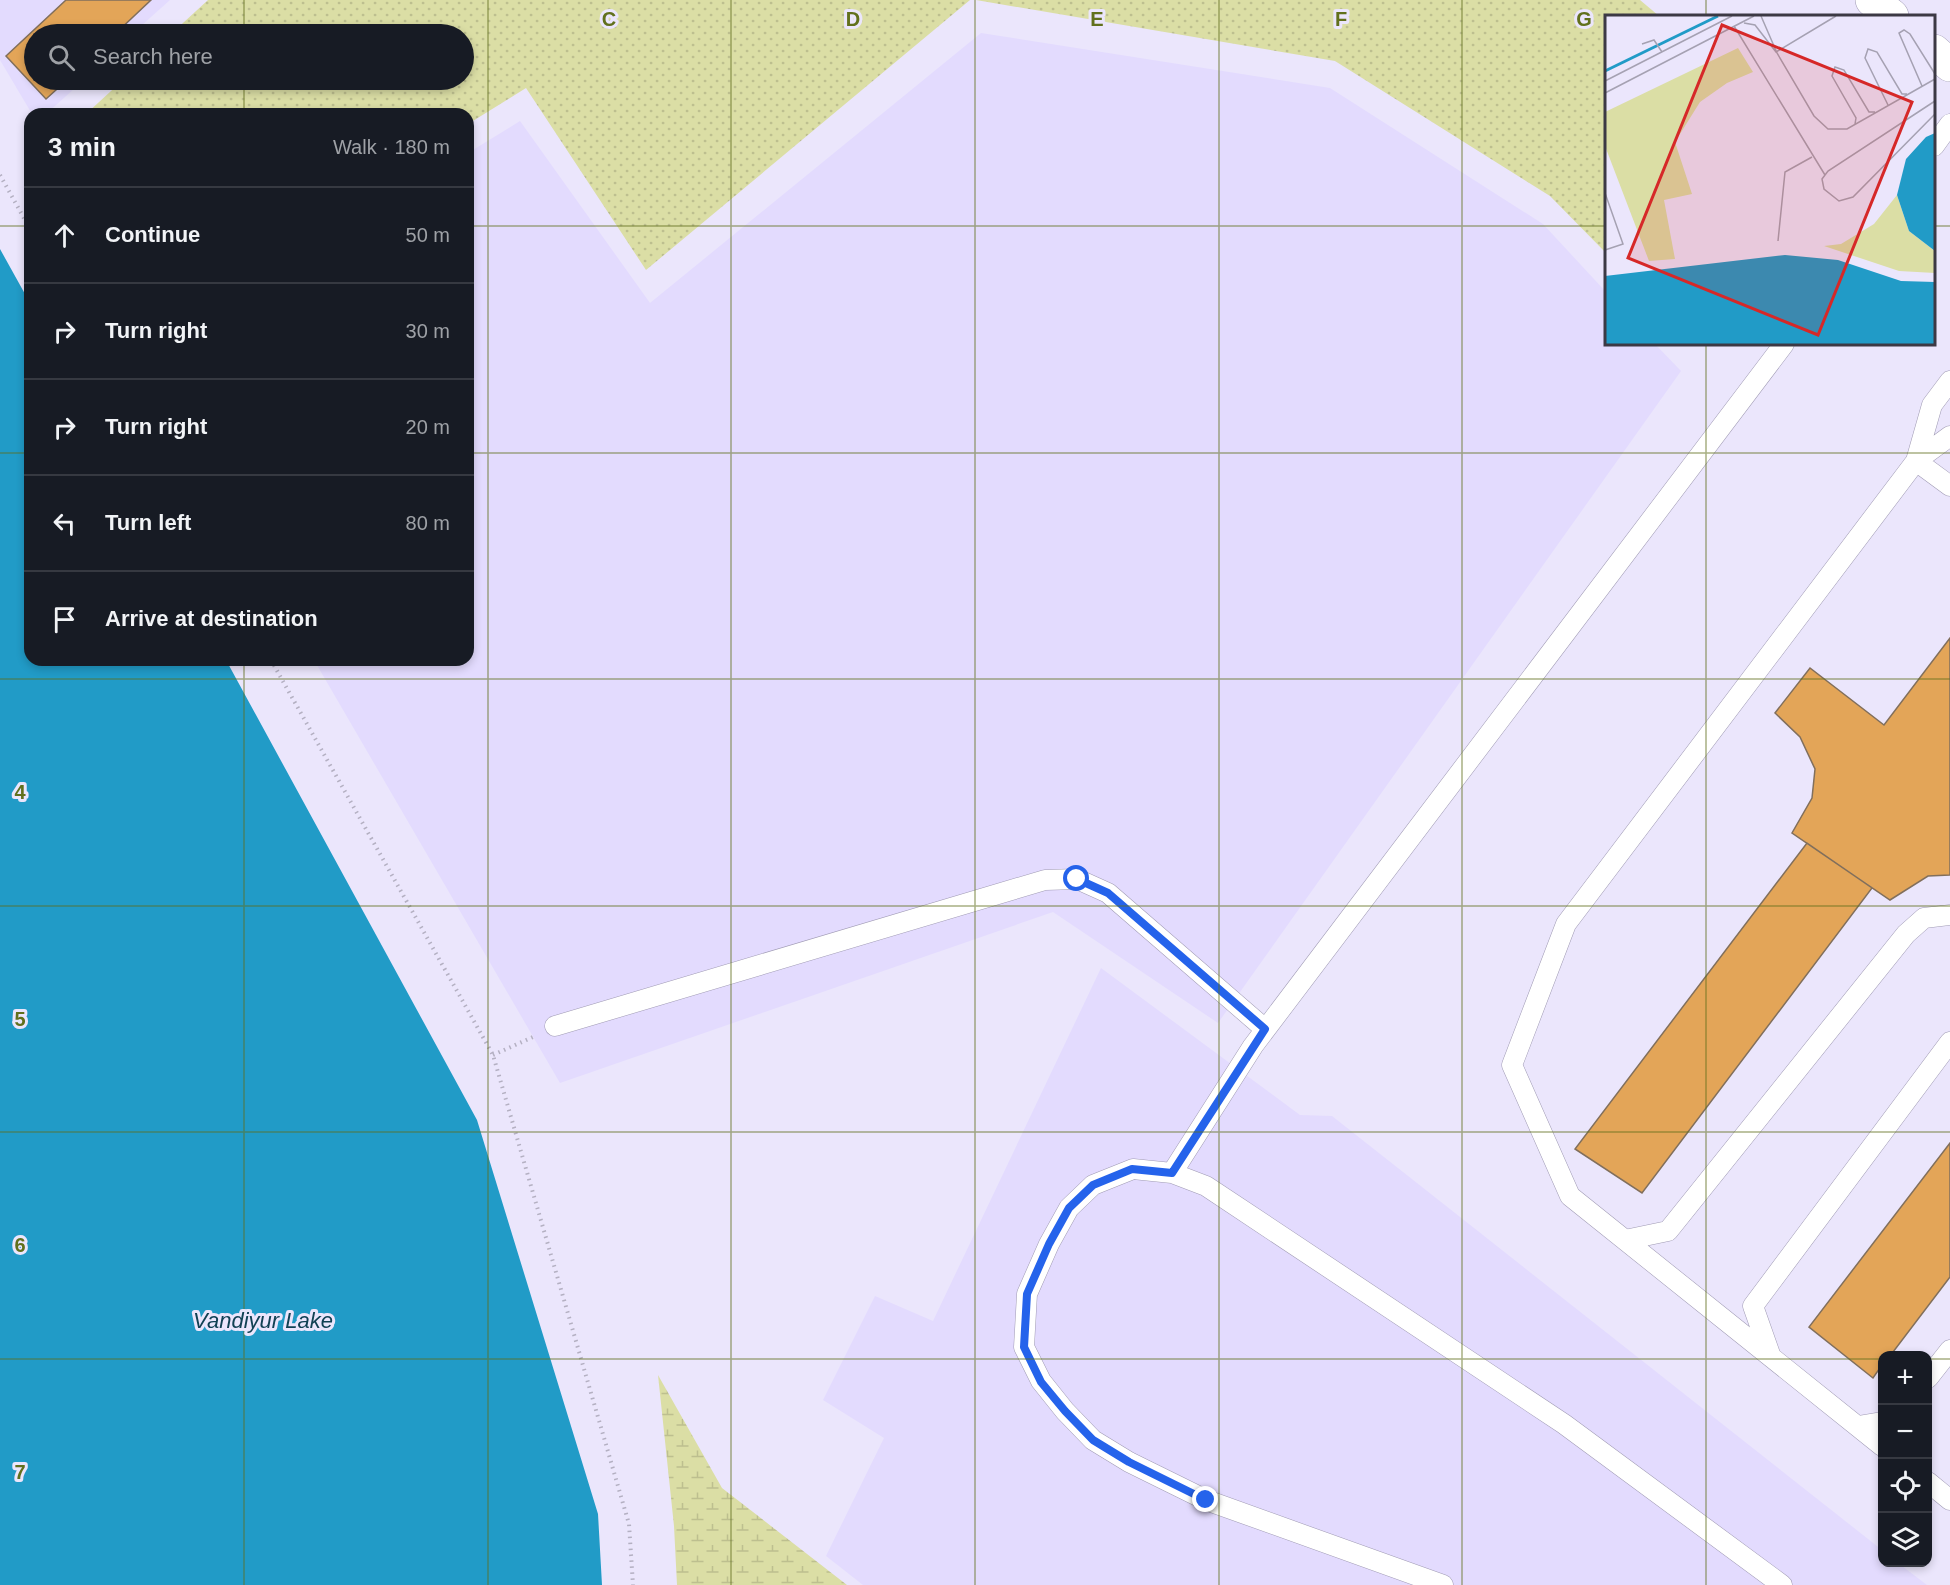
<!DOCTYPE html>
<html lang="en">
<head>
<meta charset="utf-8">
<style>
	:root { --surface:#171b24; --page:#242831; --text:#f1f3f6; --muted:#9ea1a6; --line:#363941 }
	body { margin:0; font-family:Helvetica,sans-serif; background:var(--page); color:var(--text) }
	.controls { position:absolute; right:18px; bottom:18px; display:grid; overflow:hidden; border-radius:12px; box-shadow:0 3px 9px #0003 }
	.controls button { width:54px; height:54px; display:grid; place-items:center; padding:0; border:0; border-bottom:2px solid var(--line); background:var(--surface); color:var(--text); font:30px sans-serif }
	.stop { position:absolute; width:18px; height:18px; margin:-14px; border:4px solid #2563eb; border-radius:50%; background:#fff }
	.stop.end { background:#2563eb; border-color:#fff; box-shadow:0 2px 6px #0008 }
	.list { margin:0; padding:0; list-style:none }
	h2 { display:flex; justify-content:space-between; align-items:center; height:78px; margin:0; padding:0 24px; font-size:26px }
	h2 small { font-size:20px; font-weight:400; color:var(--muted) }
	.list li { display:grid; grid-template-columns:39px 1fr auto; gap:18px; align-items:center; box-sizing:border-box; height:96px; padding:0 24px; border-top:2px solid var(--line) }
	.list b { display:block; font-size:22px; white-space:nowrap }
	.list em { font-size:20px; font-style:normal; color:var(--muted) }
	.icon { flex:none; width:33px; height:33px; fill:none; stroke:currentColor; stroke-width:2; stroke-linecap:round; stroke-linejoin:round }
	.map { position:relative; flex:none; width:1950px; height:1585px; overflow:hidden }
	.search { position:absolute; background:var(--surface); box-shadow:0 3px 9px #0003; left:24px; top:24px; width:450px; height:66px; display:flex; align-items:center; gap:15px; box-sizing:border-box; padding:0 21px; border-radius:33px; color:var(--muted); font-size:22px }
	.panel { position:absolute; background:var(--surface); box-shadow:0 3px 9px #0003; left:24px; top:108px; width:450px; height:558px; border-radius:18px }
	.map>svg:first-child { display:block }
</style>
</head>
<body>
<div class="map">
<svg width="1950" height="1585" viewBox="0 0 1950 1585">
	<defs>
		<pattern id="green-dots" width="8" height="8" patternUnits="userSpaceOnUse" patternTransform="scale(1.5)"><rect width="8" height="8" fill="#dbdea5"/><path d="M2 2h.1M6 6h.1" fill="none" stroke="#bdbf8f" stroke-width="1.8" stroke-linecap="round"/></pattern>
		<pattern id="wetland-marsh" width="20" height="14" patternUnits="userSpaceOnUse" patternTransform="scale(1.5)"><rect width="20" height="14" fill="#dbdea5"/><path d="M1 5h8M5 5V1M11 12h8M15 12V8" fill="none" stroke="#bdbf8f"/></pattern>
	</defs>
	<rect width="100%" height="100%" fill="#ebe6fc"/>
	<path fill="#e3dbfe" d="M0 0H170L132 34H34V80H84L46 114H32L0 60Z
		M981 33 1330 88 1543 224 1606 292V344H1655L1681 371 1218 1023 1053 912 560 1083 314 660H468V153L520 121 650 303Z
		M1101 968 1300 1115 1332 1116 1882 1550V1562L1898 1563 1927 1585H863L826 1556 884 1438 823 1400 875 1296 933 1321Z"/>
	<path fill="url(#green-dots)" d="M208 0H970L646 270 526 88 468 124V114H86L123 80H464V34H171Z
		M976 0H1640L1659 16H1606V253L1550 196 1335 61Z"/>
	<path fill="url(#wetland-marsh)" d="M658 1375 722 1488 847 1585H677L674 1526Z"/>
	<path fill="#219bc7" d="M0 249 30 303V660H226L477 1120 598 1514 602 1585H0Z"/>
	<path fill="#e3a558" stroke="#816f5c" stroke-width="1.5" d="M66 0H151L115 34H34V80H67L46 99 6 56Z
		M1950 638V875L1928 876 1890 900 1792 833 1812 798 1815 769 1800 737 1775 713 1810 668 1884 725Z
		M1807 843 1872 888 1642 1193 1575 1149Z
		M1950 1143V1277L1890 1356H1882V1365L1873 1378 1809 1327Z"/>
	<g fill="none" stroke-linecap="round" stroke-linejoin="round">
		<defs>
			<path id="lane" d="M1934 146 1950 124
				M1950 381 1932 405 1916 461 1950 486
				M555 1026 1045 880 1077 879 1108 893 1265 1029
				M1172 1173 1253 1046 1784 344
				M1625 1240 1668 1231 1906 934 1924 918 1950 915
				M1771 1357 1753 1306 1950 1042
				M1928 1378 1950 1350
				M1858 1426 1882 1422
				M1882 1446 1570 1196 1512 1065 1566 924 1916 461 1950 436
				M1928 1482 1950 1500
				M1443 1585 1206 1500 1129 1462 1093 1440 1065 1411 1041 1381 1024 1347 1027 1294 1049 1244 1069 1208 1093 1185 1133 1169 1172 1173 1206 1186 1564 1424 1782 1585"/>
			<path id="primary" d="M1872 0 1892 16
				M1934 51 1950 65"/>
		</defs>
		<use href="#lane" stroke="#a09bb4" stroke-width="21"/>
		<use href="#primary" stroke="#a09bb4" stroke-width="34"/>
		<path stroke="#b4b0c2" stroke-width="4" stroke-dasharray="1.5 4.5" stroke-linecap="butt" d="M0 175 30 229
			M271 660 493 1055 629 1524 633 1585
			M493 1055 533 1037"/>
		<use href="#lane" stroke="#fff" stroke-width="20"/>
		<use href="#primary" stroke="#fff" stroke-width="33"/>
	</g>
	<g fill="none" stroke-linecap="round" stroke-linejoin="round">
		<path stroke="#2563eb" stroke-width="8" d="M1077 879 1108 893 1265 1029 1172 1173 1132 1169 1093 1185 1069 1208 1049 1244 1027 1294 1024 1347 1041 1382 1065 1411 1093 1440 1129 1462 1206 1500"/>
	</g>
	<path fill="none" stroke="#61701c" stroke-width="1.5" stroke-opacity="0.55" d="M244 0V34M488 0V1585M731 0V1585M975 0V1585M1219 0V1585M1462 0V1585M1706 0V16M244 80V114M0 226H30M468 226H1606M1934 226H1950M1706 344V1585M0 453H30M468 453H1950M244 660V1585M0 679H1950M0 906H1950M0 1132H1950M0 1359H1882M1928 1359H1950"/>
	<g text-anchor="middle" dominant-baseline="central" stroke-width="6" stroke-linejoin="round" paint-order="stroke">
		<g font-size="22" font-style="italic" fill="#114154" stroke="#ebe6fc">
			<text x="263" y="1320">Vandiyur Lake</text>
		</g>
	</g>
	<g transform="translate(1605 15)">
		<rect width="330" height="330" fill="#ebe6fc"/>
		<path d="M133 33 148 57 122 68 95 87 70 127 87 179 59 185 70 244 44 246 0 131V97Z" fill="#dbdea5"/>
		<path d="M292 180 304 216 330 236V258L294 256 219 231 236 229 269 209Z" fill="#dbdea5"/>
		<path d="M330 118V236L304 216 292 180 301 144 321 122ZM180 240 233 245 296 266 330 267V329H0V261Z" fill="#219bc7"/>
		<path fill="none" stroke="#219bc7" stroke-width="3" d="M0 56 113 1"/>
		<path fill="none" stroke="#a5a1b2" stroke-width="1.5" d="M156 1 172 38 209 101 223 114H242L330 64M139 8 150 10 171 37 231 1M129 11 220 160M37 29 49 25 57 37M0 66 127 1M317 71 294 18 299 15 305 19 330 59M0 78 149 1M330 86 223 156 217 164 219 174 234 186 248 182 330 99M283 90 260 43 263 34 272 37 297 79H302M250 109 251 103 227 61 230 52 239 55 264 97H270M0 178 18 229 0 235M173 226 180 157 207 142"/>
		<path fill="#d62828" fill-opacity="0.15" stroke="#d62828" stroke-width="3" d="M117 10 307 87 213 320 23 243Z"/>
		<rect width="330" height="330" fill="none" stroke="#3c3944" stroke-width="3"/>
	</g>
	<g font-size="20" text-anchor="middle" font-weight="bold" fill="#61701c" stroke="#ebe6fc" stroke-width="6" stroke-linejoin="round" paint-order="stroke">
		<text x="609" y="26">C</text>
		<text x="853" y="26">D</text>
		<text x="1097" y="26">E</text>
		<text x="1341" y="26">F</text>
		<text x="1584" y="26">G</text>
		<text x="20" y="799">4</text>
		<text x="20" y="1026">5</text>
		<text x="20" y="1252">6</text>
		<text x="20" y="1479">7</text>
	</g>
</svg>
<div class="controls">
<button>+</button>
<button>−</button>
<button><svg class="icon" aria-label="locate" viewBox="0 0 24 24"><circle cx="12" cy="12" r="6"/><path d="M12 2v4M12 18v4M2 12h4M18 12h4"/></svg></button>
<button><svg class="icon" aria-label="layers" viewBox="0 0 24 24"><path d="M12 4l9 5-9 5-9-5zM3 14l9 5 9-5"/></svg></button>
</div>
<div class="stop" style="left:1077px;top:879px"></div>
<div class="stop end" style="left:1206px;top:1500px"></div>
<div class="search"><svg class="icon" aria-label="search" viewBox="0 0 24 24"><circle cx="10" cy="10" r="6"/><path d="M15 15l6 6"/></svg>Search here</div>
<section class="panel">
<h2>3 min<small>Walk · 180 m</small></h2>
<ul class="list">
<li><svg class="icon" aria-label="ahead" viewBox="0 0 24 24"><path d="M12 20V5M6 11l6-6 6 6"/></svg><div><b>Continue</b></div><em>50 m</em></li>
<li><svg class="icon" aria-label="right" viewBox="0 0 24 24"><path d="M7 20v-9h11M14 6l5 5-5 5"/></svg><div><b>Turn right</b></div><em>30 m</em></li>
<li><svg class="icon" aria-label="right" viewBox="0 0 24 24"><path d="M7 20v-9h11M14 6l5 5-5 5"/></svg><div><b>Turn right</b></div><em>20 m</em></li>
<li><svg class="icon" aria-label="left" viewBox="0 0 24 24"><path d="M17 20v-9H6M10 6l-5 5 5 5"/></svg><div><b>Turn left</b></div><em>80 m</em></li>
<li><svg class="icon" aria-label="arrive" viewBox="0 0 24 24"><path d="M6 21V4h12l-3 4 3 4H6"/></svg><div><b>Arrive at destination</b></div></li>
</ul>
</section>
</div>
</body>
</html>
